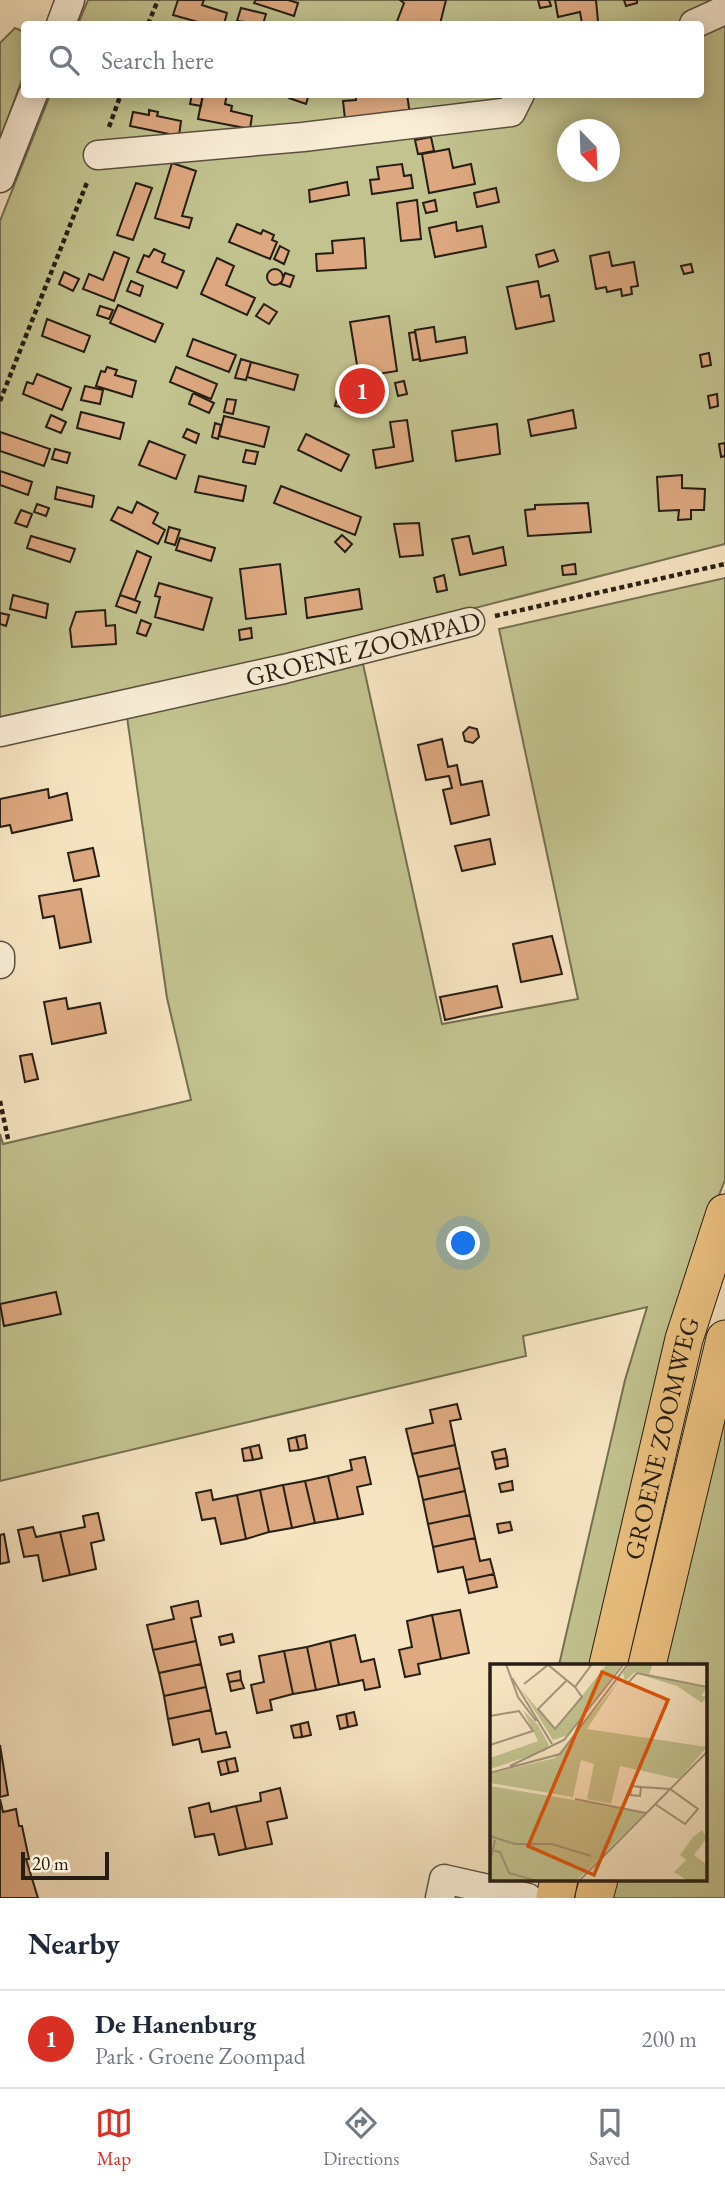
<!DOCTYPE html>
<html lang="en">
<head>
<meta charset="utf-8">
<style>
	:root { --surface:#fff; --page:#f2f2f3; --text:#1f2937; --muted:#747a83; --line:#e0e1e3; --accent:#d93025 }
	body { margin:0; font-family:"EB Garamond",serif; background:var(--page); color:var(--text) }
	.compass { position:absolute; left:557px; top:119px; width:63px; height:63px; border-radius:50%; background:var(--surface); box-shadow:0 4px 18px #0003; rotate:157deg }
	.scale { position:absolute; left:21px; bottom:18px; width:88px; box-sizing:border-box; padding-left:7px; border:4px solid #261e14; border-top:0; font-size:19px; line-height:24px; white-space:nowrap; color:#261e14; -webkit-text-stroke:5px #faeed7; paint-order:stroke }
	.you { position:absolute; left:464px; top:1244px; width:24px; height:24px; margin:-18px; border:5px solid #fff; border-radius:50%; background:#1a73e8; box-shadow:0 0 0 10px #1a73e833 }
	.badge { display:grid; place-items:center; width:46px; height:46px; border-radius:50%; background:var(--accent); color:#fff; font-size:23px; font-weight:700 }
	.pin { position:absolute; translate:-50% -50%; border:4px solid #fff; box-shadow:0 2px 7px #0006 }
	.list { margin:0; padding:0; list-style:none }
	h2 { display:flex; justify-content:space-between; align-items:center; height:91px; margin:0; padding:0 28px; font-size:30px }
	h2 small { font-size:23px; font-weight:400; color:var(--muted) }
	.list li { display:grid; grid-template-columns:46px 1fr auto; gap:21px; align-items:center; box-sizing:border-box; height:98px; padding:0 28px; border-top:2px solid var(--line) }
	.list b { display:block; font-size:26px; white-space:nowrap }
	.list p { margin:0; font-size:23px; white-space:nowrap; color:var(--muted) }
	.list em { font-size:23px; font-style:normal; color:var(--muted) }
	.icon { flex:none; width:38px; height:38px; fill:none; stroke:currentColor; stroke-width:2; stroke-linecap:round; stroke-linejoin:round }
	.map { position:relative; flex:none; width:725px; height:1898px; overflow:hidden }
	.search { position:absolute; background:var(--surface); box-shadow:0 4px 18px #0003; left:21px; right:21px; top:21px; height:77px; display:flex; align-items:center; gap:18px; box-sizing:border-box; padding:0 24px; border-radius:7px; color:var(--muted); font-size:26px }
	.sheet { height:189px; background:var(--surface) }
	nav { display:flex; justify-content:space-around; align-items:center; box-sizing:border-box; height:98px; border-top:2px solid var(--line); background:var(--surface); font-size:19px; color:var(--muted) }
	nav a { display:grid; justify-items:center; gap:4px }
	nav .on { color:var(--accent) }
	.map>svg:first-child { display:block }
</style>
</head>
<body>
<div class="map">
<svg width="725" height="1898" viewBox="0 0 725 1898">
	<rect width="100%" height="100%" fill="#f7e5c2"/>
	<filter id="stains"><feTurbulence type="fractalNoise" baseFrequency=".00286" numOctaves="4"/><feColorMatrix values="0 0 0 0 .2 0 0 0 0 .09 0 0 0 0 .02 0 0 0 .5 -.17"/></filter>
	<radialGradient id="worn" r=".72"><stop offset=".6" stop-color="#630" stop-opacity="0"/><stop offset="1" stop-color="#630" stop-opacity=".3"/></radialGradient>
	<path fill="#c2c38f" stroke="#747052" stroke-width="2" fill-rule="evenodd" d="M88 0H725V544L241 668 0 720V221L50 95 700 94V24H78ZM568 130H610V172H568Z
		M15 28 24 32V74L0 140V43Z
		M725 578V1180L711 1215 598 1665H559L625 1380 647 1307 523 1336 526 1356 0 1481V1134L3 1144 191 1100 167 998 127 717 363 664 442 1024 578 999 499 629Z
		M725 1370V1898H604L608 1879H706V1665H657Z"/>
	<path fill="#dda880" stroke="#261e14" stroke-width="2" d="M178 0H204L202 5 227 13 224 24H205L173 15Z
		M256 0H288L298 3 294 16 254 3Z
		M400 0H446L440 24H396L404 3Z
		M538 0H549L551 6 540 8Z
		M555 0H596L598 22 582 24 580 12 558 17Z
		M624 0H637V3L626 6Z
		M241 8 266 14 263 24 237 21Z
		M192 94H203L201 106 190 104Z
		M203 94H227L225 104 232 106 231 111 252 116 250 129 198 119Z
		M290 94H309L306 104 289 98Z
		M355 94H407L410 115 345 119 343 101 356 100Z
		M149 110 158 112 157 116 181 121 179 136 130 126 133 112 149 115Z
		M431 137 434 151 418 154 415 140Z
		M449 149 453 168 471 164 475 184 429 193 422 154Z
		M172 163 196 171 182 216 192 218 189 228 155 218Z
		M402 164 404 176 411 175 413 188 372 194 370 180 379 179 377 167Z
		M347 182 349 195 310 202 309 190Z
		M136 183 152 188 133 240 117 235Z
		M496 188 499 202 477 207 474 193Z
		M417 200 421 239 401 241 397 203Z
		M435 200 437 211 426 213 423 203Z
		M456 222 457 231 482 226 486 247 435 257 429 228Z
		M237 224 261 234 263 230 274 235 272 240 277 242 270 259 229 242Z
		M364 238 366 268 317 271 316 254 333 253 332 241Z
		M280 246 289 251 284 264 274 259Z
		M154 249 165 254 162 262 184 271 177 288 137 272 144 255 149 257Z
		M554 250 558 261 539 267 536 255Z
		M114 252 129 258 114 301 83 289 89 274 103 280Z
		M609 252 612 266 634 262 638 286 631 287 632 294 622 296 621 289 607 292 606 287 596 289 590 256Z
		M217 258 234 266 226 285 255 298 247 315 201 294Z
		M691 264 693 272 684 274 681 266Z
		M267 277a8 8 0 1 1 16 0a8 8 0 1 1-16 0Z
		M64 272 79 279 73 291 59 284Z
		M285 273 294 276 290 287 281 284Z
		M131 281 143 286 140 296 127 291Z
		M538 281 541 297 549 295 554 321 516 329 507 287Z
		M264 304 277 312 269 324 256 316Z
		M118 305 163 324 155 342 110 323Z
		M100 306 113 310 109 319 97 315Z
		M389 316 397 371 359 377 350 322Z
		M47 319 90 336 84 352 42 336Z
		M434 327 436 342 465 337 467 353 420 361 415 330Z
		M415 332 420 359 413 360 409 333Z
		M193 339 236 355 229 372 187 356Z
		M709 353 711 365 702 367 700 355Z
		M241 359 251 362 246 380 235 378Z
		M251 362 298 375 294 390 247 377Z
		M107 367 117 370 115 375 136 381 132 397 96 386 101 371 105 372Z
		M176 367 217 384 211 399 170 382Z
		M37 374 71 388 62 410 23 394 27 382 33 384Z
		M404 381 407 394 398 396 395 383Z
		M85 386 103 390 100 404 81 400Z
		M339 390 351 393 348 408 335 406Z
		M193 393 214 403 209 413 189 404Z
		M717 394 718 406 710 408 708 396Z
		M227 399 236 400 233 414 224 412Z
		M573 410 576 428 531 436 528 420Z
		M81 412 124 423 120 439 77 428Z
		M51 415 66 422 61 433 46 427Z
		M224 416 269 427 264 447 219 436Z
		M407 420 413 461 376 468 373 450 394 447 390 422Z
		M215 423 221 425 218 439 212 437Z
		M497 424 500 454 456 461 452 431Z
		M187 429 199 434 196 443 183 437Z
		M0 432 50 449 44 466 0 451Z
		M306 434 349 455 341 471 298 450Z
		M149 441 185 455 176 479 139 465Z
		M725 443V456L721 457 719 444Z
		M55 449 70 453 67 463 52 459Z
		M246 450 258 452 255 464 243 462Z
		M0 471 32 482 28 495 0 485Z
		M682 475V488L705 489 704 510H691V519L678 520 679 510 659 511 657 477Z
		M199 476 246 486 243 501 195 492Z
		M281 486 361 517 355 535 274 503Z
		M57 487 94 496 92 507 55 499Z
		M137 502 158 513 153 523 165 530 158 544 111 520 118 507 132 513Z
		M588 503 591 532 528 536 525 510 535 509V505Z
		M37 504 49 508 46 516 34 512Z
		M21 510 32 514 27 527 15 523Z
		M419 523 423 555 400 557 394 524Z
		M169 527 180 530 175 545 165 542Z
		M342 535 352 544 345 552 335 542Z
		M31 536 75 549 70 562 27 548Z
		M469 536 473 554 503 547 506 565 460 575 452 539Z
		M180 538 215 548 211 561 176 550Z
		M137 551 151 557 135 600 120 595Z
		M280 564 286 614 246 619 240 569Z
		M575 564 576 574 563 575 562 566Z
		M444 575 447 590 437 592 434 578Z
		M159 583 212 598 203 630 155 617 160 597 155 596Z
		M359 589 362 609 307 618 305 598Z
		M13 595 48 604 46 618 10 609Z
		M120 595 140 602 136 613 116 606Z
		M105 610 106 626 115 625 116 644 72 647 70 629 76 612Z
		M0 613 9 615 6 626 0 624Z
		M141 620 151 624 146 636 137 633Z
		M251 628 252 638 240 640 239 630Z
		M469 727 477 729 479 737 473 743 465 741 463 733Z
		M442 739 448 767 457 765 461 785 482 781 489 815 451 824 443 790 452 788 449 776 426 780 418 745Z
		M48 789 49 798 67 793 72 820 12 833 10 825 0 827V799Z
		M490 839 495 864 462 871 455 846Z
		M93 848 99 876 74 881 68 853Z
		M81 889 91 942 60 948 54 916 43 918 39 896Z
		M552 936 562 974 521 982 513 944Z
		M497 986 502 1007 445 1020 440 997Z
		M66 998 68 1009 100 1003 106 1033 52 1044 44 1002Z
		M32 1054 38 1079 25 1082 20 1056Z
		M56 1292 61 1314 4 1326 0 1304Z
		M457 1404 461 1419 450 1421 455 1445 412 1454 406 1429 433 1423 430 1410Z
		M305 1435 307 1448 299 1450 296 1437Z
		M296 1437 299 1450 290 1451 288 1439Z
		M259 1445 262 1458 253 1460 250 1447Z
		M455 1445 460 1468 418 1477 412 1454Z
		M250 1447 253 1460 244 1461 242 1449Z
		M505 1449 507 1458 494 1460 492 1452Z
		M365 1457 371 1484 357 1487 363 1514 338 1519 328 1476 352 1470 350 1460Z
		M507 1458 508 1466 496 1469 494 1460Z
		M460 1468 465 1491 423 1500 418 1477Z
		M328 1476 338 1519 315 1523 305 1481Z
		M305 1481 315 1523 292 1528 283 1485Z
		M512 1481 513 1490 501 1492 499 1484Z
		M283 1485 292 1528 269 1532 260 1490Z
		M211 1490 213 1500 237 1495 246 1539 221 1544 215 1518 202 1520 196 1493Z
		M260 1490 269 1532 246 1539 237 1495Z
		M465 1491 470 1515 428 1524 423 1500Z
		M98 1513 104 1540 91 1543 96 1569 70 1575 60 1532 85 1527 83 1516Z
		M470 1515 475 1538 433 1547 428 1524Z
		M510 1522 512 1530 499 1533 497 1524Z
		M33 1527 36 1537 60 1532 70 1575 43 1581 38 1555 24 1557 18 1530Z
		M4 1534 9 1562 0 1564V1535Z
		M475 1538 480 1561 490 1559 494 1574 466 1580 463 1567 438 1572 433 1547Z
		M494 1574 497 1587 469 1593 466 1580Z
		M198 1601 201 1616 191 1618 196 1641 153 1650 147 1625 174 1619 171 1607Z
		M460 1610 469 1653 441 1659 432 1615Z
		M432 1615 441 1659 418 1664 420 1674 405 1677 399 1650 412 1647 407 1621Z
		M232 1634 234 1642 221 1645 219 1637Z
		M355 1635 361 1662 374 1659 380 1687 365 1690 363 1680 339 1685 330 1641Z
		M196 1641 201 1664 159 1673 153 1650Z
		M330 1641 339 1685 316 1690 307 1647Z
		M307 1647 316 1690 293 1694 284 1651Z
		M284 1651 293 1694 270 1700 272 1710 257 1713 251 1685 264 1682 259 1656Z
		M201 1664 206 1687 164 1696 159 1673Z
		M240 1671 241 1680 229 1682 227 1674Z
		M241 1680 244 1688 231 1691 229 1682Z
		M206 1687 211 1710 168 1719 164 1696Z
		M211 1710 216 1734 226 1732 230 1747 202 1752 199 1739 173 1745 168 1719Z
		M354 1712 357 1725 348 1727 346 1714Z
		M346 1714 348 1727 340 1729 337 1716Z
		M308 1722 311 1735 302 1737 300 1724Z
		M300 1724 302 1737 294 1738 291 1726Z
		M0 1745 8 1795 0 1797Z
		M235 1758 238 1771 229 1773 226 1760Z
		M226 1760 229 1773 221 1775 218 1762Z
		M280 1788 287 1818 267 1822 272 1844 246 1849 236 1806 261 1801 260 1793Z
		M0 1799 3 1812 16 1809 19 1826H22L29 1859H26L38 1898H0Z
		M209 1803 211 1812 236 1806 246 1849 219 1855 214 1834 195 1837 189 1808Z"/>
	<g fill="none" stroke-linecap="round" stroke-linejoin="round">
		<defs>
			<path id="minor" d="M61 24 70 0
				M694 24 725 10
				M98 155 303 137 511 112 520 94
				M0 178 33 94
				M0 732 284 669 470 622
				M0 956V964
				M440 1898 444 1879 528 1898"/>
			<g id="major">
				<path id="s1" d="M608 1665 684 1339 725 1213"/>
				<path d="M647 1665 725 1339"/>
				<path d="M555 1898 559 1879"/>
				<path d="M594 1898 599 1879"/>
			</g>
		</defs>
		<use href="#minor" stroke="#5a5040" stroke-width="31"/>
		<use href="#major" stroke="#261e14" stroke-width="39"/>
		<path stroke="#261e14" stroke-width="4.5" stroke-dasharray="5 3.5" stroke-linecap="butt" d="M148 24 158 0
			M109 127 121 94
			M0 401 88 180
			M495 616 725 564
			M0 1101 8 1139"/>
		<use href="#minor" stroke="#faeed7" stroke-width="28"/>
		<use href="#major" stroke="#ecc281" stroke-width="37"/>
	</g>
	<g text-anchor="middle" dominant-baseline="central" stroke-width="6" stroke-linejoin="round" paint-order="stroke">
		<g font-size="26" fill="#261e14" stroke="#faeed7">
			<text transform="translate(363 649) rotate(-14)">GROENE ZOOMPAD</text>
			<text stroke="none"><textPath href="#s1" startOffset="233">GROENE ZOOMWEG</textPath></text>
		</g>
	</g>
	<g transform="translate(490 1664)">
		<rect width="217" height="217" fill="#f7e5c2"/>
		<path d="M117 0H132L78 71 63 76 31 25 65 66ZM139 0H163L159 10 145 8 135 17 133 9ZM148 10 217 24 211 32H217L212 39 187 22ZM128 18 97 65 217 83 189 115 130 102 121 140 97 135 104 100 91 96 83 133 0 119V110L65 94ZM33 46 48 61 59 81 55 87 0 105V94L48 77ZM0 122 108 140 155 149 86 217H0ZM212 166 217 174 204 191 217 201V217H198L184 208 196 196 190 191 203 173Z" fill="#c2c38f"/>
		<path fill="none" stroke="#a3957c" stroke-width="2" d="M16 0 28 33 46 57M57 0 85 23 102 0M127 13 137 20 147 9 217 23M22 14 62 80M76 17 48 45 65 65 92 33 85 23M34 20 58 1M0 52 29 47 43 67 0 81M20 102 74 76 133 1M0 109 70 90 138 0M142 122 151 123 150 132 140 131ZM151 123 180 125 208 145 195 160 165 140M85 135 156 149M0 172 25 180H62L101 192M0 186 10 188 19 209 47 217M0 198 5 176M89 217 217 88"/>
		<path fill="#de560c" fill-opacity="0.15" stroke="#de560c" stroke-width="3.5" d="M112 8 178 36 104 211 38 182Z"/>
		<rect width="217" height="217" fill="none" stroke="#261e14" stroke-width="3.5"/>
	</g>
	<rect width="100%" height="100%" filter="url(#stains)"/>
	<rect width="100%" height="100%" fill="url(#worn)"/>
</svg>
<svg class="compass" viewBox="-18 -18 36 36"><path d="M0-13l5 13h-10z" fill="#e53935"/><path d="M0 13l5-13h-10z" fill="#747a83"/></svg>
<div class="scale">20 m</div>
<div class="you"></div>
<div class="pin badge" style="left:362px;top:391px">1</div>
<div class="search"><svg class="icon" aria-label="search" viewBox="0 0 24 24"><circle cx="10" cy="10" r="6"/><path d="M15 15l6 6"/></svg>Search here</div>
</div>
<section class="sheet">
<h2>Nearby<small></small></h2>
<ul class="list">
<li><span class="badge">1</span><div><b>De Hanenburg</b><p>Park · Groene Zoompad</p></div><em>200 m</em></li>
</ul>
</section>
<nav>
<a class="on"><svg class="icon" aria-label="map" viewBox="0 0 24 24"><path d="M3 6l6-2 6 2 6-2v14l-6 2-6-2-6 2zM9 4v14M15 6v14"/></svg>Map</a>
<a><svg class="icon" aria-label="directions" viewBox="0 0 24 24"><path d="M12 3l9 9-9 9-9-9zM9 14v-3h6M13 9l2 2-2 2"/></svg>Directions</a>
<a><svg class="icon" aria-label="saved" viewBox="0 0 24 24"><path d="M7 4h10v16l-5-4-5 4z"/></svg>Saved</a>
</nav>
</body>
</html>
